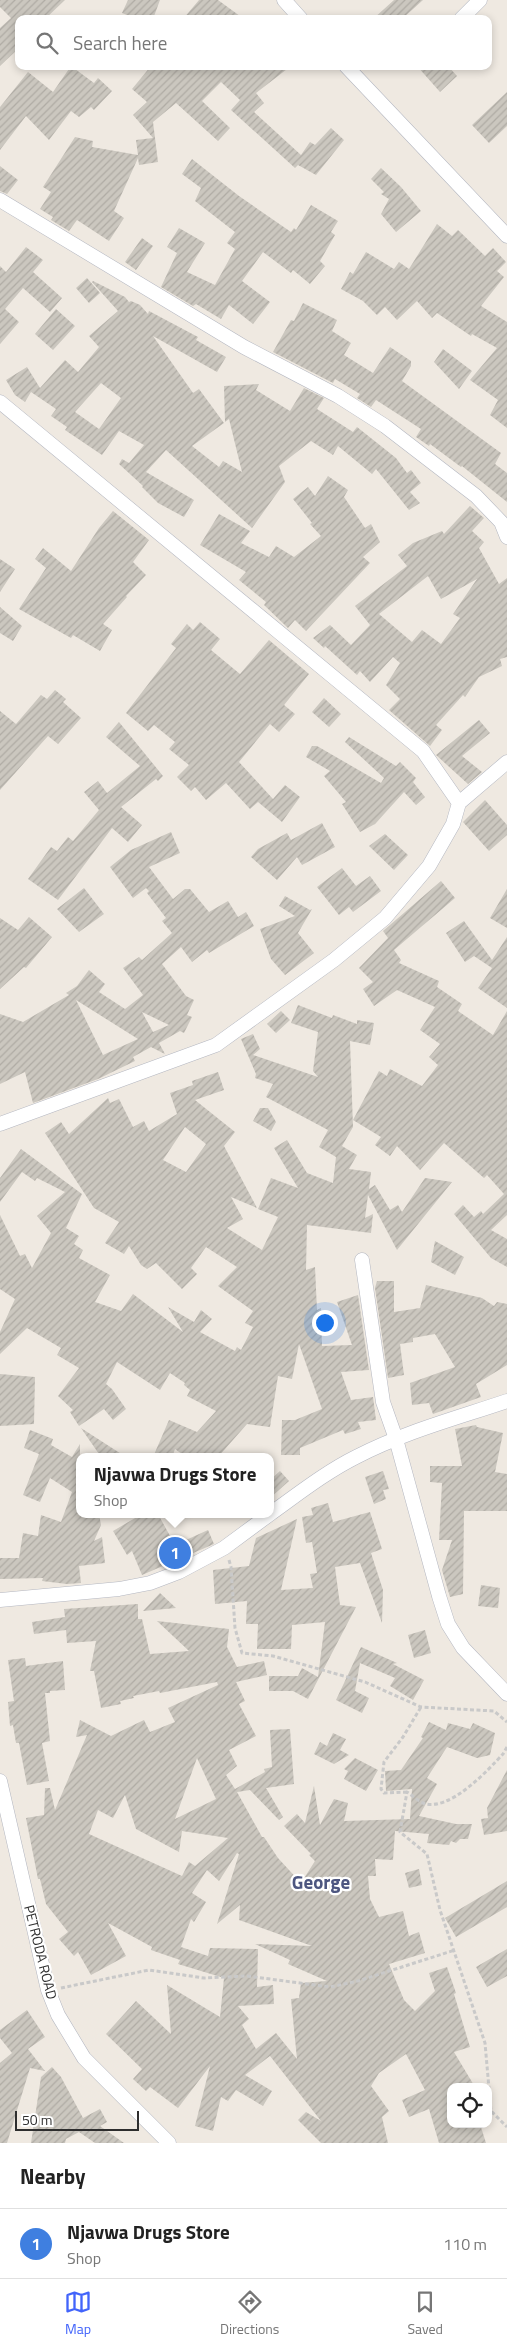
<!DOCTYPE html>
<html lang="en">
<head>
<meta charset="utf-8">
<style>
	:root { --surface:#fff; --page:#f6f6f6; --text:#222; --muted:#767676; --line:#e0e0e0; --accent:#4264fb }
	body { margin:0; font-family:"Titillium Web",sans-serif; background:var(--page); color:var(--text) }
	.controls { position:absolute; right:15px; bottom:15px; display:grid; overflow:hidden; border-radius:10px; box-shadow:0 2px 8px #0003 }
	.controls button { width:45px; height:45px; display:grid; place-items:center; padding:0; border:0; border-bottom:1px solid var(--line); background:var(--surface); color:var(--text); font:25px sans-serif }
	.scale { position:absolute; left:15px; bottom:12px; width:124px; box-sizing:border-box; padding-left:5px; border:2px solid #2e2e2e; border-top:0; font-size:14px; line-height:18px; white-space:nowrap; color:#2e2e2e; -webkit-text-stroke:4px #fff; paint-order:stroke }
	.you { position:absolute; left:324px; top:1322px; width:18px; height:18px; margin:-12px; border:4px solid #fff; border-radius:50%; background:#1a73e8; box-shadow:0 0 0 8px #1a73e833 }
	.badge { display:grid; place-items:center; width:32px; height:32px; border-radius:50%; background:var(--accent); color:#fff; font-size:16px; font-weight:700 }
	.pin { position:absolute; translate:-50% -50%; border:2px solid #fff; box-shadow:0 1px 5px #0006 }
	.popup { position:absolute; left:76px; top:1453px; width:198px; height:65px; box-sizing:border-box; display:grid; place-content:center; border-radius:10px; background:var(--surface); filter:drop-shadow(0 1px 4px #0005); font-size:16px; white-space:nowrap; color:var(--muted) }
	.popup b { font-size:19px; color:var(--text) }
	.popup::after { content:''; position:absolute; left:50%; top:100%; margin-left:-10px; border:10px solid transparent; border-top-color:var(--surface) }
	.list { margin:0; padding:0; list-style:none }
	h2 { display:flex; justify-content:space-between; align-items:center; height:65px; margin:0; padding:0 20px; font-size:21px }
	h2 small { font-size:16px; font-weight:400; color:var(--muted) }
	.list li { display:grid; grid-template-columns:32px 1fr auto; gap:15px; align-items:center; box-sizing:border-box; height:70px; padding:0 20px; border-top:1px solid var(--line) }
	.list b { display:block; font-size:19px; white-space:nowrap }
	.list p { margin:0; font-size:16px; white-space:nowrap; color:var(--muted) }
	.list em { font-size:16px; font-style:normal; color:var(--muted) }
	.icon { flex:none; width:28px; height:28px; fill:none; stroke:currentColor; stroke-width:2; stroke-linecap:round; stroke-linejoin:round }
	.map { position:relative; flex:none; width:507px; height:2143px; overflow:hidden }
	.search { position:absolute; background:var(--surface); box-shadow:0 2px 8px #0003; left:15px; right:15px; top:15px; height:55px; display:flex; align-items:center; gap:12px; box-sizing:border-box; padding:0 18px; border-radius:10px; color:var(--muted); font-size:19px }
	.sheet { height:135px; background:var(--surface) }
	nav { display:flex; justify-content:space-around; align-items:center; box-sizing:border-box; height:70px; border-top:1px solid var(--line); background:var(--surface); font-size:14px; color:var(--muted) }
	nav a { display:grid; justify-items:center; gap:2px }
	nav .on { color:var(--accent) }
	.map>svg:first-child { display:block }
</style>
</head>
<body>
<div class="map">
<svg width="507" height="2143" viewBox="0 0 507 2143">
	<defs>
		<pattern id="building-hatch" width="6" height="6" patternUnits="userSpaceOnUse" patternTransform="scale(1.25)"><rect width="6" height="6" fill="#cbc7bf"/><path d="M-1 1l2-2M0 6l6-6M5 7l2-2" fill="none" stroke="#afaba4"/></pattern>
	</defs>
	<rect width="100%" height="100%" fill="#efe9e1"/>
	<path fill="url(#building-hatch)" fill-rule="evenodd" d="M0 0H65L45 19H19V48L0 66V28L11 18 0 7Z
		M128 0H160L153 19H137L122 13Z
		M199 0H218L244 19H183Z
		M394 0H423L402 19H373Z
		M71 66 94 83 98 78 112 91 94 110 91 107 79 117 71 111 49 140 26 116 0 150V107L28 72 53 92Z
		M151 66H291L256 93 264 103 254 112 301 155 310 142 315 145 331 128 344 140 316 175 298 165 295 168 231 110 240 100 221 82 202 101 230 128 218 141 176 103 153 122 158 162 139 165 138 158 114 211 124 218 109 241 77 220 69 231 51 220 53 217 40 209 51 192 43 187 75 137 93 141 92 147 138 155 136 140 153 138 133 115 147 102 132 89Z
		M417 66H448L457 76 440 92Z
		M507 92V126L489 143 472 125Z
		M192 159 239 196 291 232 294 228 296 230 311 205 338 221 331 232 335 235 320 261 325 266 310 284 293 270 291 273 263 252 242 281 270 302 253 324 229 305 221 319 196 304 193 306 161 287 177 253 167 247 179 228 205 243 187 272 215 285 235 249 227 243 235 232 195 201 201 188 182 174Z
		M0 166 18 180 7 194 0 191Z
		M381 168 401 187 421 211 396 232 381 214 389 199 381 194 384 192 371 179Z
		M437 224 452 236 458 230 485 256 493 248 506 262 497 271 504 277 481 306 507 322V428L490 415 498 400 470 380 497 348 472 334 471 336 437 313 432 318 417 301 397 320 385 307 377 315 363 301 341 289 350 272 353 274 366 252 394 269 399 262 409 269Z
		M142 238 153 246 136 270 125 262Z
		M26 247 43 260 33 272 62 298 50 312 23 288 5 309 19 322 0 344V266L6 272Z
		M87 278 100 293 89 303 76 288Z
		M93 281 125 297 129 302 131 301 140 305 148 314 149 311 198 337 196 340 226 357 217 372 153 336 193 393 199 389 224 423 192 446 219 467 223 461 242 472 229 419 225 422 224 386 259 384 256 390 290 411 304 388 324 398 317 409 353 432 357 427 396 458 407 473 411 470 421 483 410 492 420 503 409 510 376 469 372 474 338 446 333 455 311 441 279 466 285 482 252 528 166 450 146 472 194 500 184 517 158 503 142 487 143 486 119 464 122 459 129 463 144 445 119 431 102 455 65 430 67 427 51 416 56 409 31 392 25 402 15 395 6 380 27 367 40 388 65 360 78 372 99 347 89 336 118 311 92 282ZM101 383 121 398 99 429 75 412Z
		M303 303 337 320 332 331 351 343 344 355 373 373 390 347 411 361V366L402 381 501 453 495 464 507 473V502L462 466 461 467 430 444 429 446 416 437 421 429 376 400 371 407 357 398 360 394 335 379 333 383 273 352 291 320 294 321Z
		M56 309 75 326 53 350 35 334Z
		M443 349 472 371 459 389 434 362Z
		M328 476 348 490 344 497 365 528 371 524 380 542 363 557 370 563 306 631 295 620 288 628 264 605 266 602 239 580 246 572 200 545 219 514 250 531 241 543 269 557 276 546 294 557 321 536 310 524 312 523 293 499 308 487 315 496Z
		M470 506 484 518 472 531 484 542 479 548 499 584 507 578V657L500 659 502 666 479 677 465 697 463 695 436 725 442 730 430 746 389 710 400 699 386 685 400 663 393 657 370 682 360 671 357 675 325 646 324 648 313 638 330 625 351 645 370 625 355 606 407 566 398 555 413 543 442 531 444 534ZM428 576 441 599 477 579 453 614 460 618 441 644 422 630 412 642 379 614Z
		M113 511 149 540 133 562 146 575 126 596 127 597 103 624 112 630 100 651 73 635 71 638 19 609 46 568 35 559 43 548 71 571 99 528Z
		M0 559 15 569 0 592Z
		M0 607 22 626 13 641 0 633Z
		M200 622 220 639 211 650 240 674 269 640 309 674 284 705 295 714 279 732 270 724 239 762 273 799 285 785 300 797 282 822 258 802 250 809 226 783 206 800 195 787 191 791 177 777 189 765 169 749 175 742 154 725 148 731 126 713 176 648 171 644 187 624 193 630Z
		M55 690 66 699 63 702 81 718 58 744 48 736 0 790V711L16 724 41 695 47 699Z
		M324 698 341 714 329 727 312 712Z
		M479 720 490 733 462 756 482 772 468 784 436 755Z
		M119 722 163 776 158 781 156 779 121 807 142 825 128 842 112 828 58 900 28 879 51 847 57 851 68 837 73 841 99 810 84 792 98 781 107 793 140 766 106 737Z
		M349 737 396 766 400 762 416 778 413 782 425 797 416 805 404 792 375 824 360 832 342 804 346 802 324 776 330 771 306 757 312 746H317L381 783 384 778 345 742Z
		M485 800 507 825V835L489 851 463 822Z
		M322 823 335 847 302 865 297 857 277 880 251 857 258 849 287 833 291 840Z
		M171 832 180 853 149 867 173 899 185 889H190L209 912 228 901 238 917 246 912 254 926 209 953 207 950 192 962 181 947 162 964 186 996 194 1000 187 1015 192 1017 184 1033 180 1031 159 1043 165 1054 151 1047 133 1057 135 1061 98 1079 33 1103 25 1072 0 1084V1014L23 1022 69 995 66 993 77 986 89 970 105 984 99 992 125 1009 143 995 123 968 139 957 142 960 172 933 162 921 166 918 147 893 149 891 146 888 133 898 110 867 131 850ZM76 1000 138 1039 103 1055ZM142 1012 169 1025 153 1032Z
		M385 834 408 855 394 870 369 846Z
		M342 868 356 886 370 876 381 891 353 912 349 907 339 915 317 887Z
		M441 881 455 898 394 950 401 960 399 963 439 981 437 987 462 1004 458 1011 493 1035 507 1011V1215L491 1230 507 1239V1267L491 1258 454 1214 463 1205 474 1217 481 1211 483 1214 504 1194 487 1175 484 1178 444 1143 420 1170 397 1146 390 1156 375 1145 381 1137 353 1120 379 1071 387 1076 390 1069 422 1086 438 1065 429 1057 440 1044 420 1030 435 1007 397 990 374 1006 363 989 373 982 359 968 388 938 383 931Z
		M84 888 104 914 79 932 57 909Z
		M507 889V928L490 918Z
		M285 896 310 910 312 909 298 933 314 953 285 975 271 959 260 929 295 916 279 906Z
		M29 917 52 937 26 968 24 967 0 989V918L18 930Z
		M464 921 492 960 507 937V1008L478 988 492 968 474 956 465 962 446 933Z
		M298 1005 332 1018 333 1015 357 1024V1020L374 1023 370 1045 350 1041 353 1127 342 1146 357 1155 349 1169 371 1172 369 1189 375 1185 390 1210 398 1205 402 1212 425 1178 452 1182 397 1250 368 1195 365 1218 373 1214 371 1233 307 1225 306 1270 315 1267 317 1310 321 1308 322 1346 352 1345 337 1302 358 1295 369 1370 341 1372 351 1400 373 1397 376 1420 358 1422 361 1429 345 1434 343 1430 300 1448V1455H281L282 1420H295L322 1409 299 1344 292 1379 278 1376 270 1427 247 1424 218 1457H186L175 1449 172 1457H153L169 1420 197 1432 216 1411 187 1396 190 1390 184 1385 185 1383 170 1373 160 1390 117 1362 106 1384 112 1389 126 1409 113 1420 104 1409 79 1426 70 1412 73 1410 58 1396 79 1368 57 1355 61 1348 27 1328 0 1354V1332L15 1299 0 1289V1215L20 1256 25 1254 32 1268 51 1233 37 1216 65 1192 37 1178 35 1181 22 1172 0 1202V1178L21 1149 82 1194 66 1228 79 1236 74 1244 83 1250 79 1258 110 1275 95 1302 121 1311 133 1294 183 1332 168 1307 194 1322 201 1310 212 1319 200 1332 235 1351 237 1347 241 1350 253 1327 245 1323 253 1311 218 1286 237 1267 206 1247 191 1268 197 1274 182 1289 156 1263 147 1269 141 1265 129 1246 124 1254 105 1243 119 1222 94 1208 45 1133 61 1122 69 1134 108 1098 110 1103 119 1099 133 1127 144 1121 149 1131 177 1114 170 1093 193 1085 192 1081 218 1072 224 1090 195 1100 235 1132 224 1146 257 1208 231 1197 243 1219 227 1228 262 1250 278 1217 258 1209 271 1178 298 1188 274 1148 287 1140 307 1173 333 1183 336 1157 319 1147 328 1130 266 1097 273 1084 255 1078 256 1074 241 1039 253 1034 260 1049 253 1055 318 1077 313 1071 318 1032 291 1023ZM185 1127 206 1144 186 1172 163 1160Z
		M281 1011 290 1020 276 1033 267 1024Z
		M260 1108H268L276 1122 271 1131 253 1121Z
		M435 1241 464 1257 455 1275 431 1262Z
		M377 1281H394V1312L420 1308 426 1285 482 1298 494 1306 497 1302 507 1304V1365L476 1384 481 1397 433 1414 429 1403 412 1405 410 1383 455 1367 435 1334 413 1338V1342L400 1344 404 1375 388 1378 375 1288Z
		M0 1374 35 1377 34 1424 0 1426Z
		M476 1425 477 1427 503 1433 495 1472 507 1474V1511H464L463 1594 450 1597 442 1570 452 1540H439L442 1483 430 1482V1466H462L455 1429Z
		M81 1428 126 1457H101Z
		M30 1430 53 1439 51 1445 72 1457 80 1444V1514H99L101 1525 94 1541 102 1537 105 1563 79 1566 81 1583 67 1584 42 1581 43 1578 0 1579V1558H19L23 1533 38 1536 41 1515 61 1522 72 1492 50 1478 40 1502 23 1495 39 1454 24 1448Z
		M280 1471 289 1481 270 1498V1480Z
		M383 1471 389 1489 383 1490 386 1499 374 1504 365 1477Z
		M328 1503 333 1522 370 1512 382 1549 371 1553 383 1590 382 1623 360 1563 335 1567 340 1605 356 1607 308 1699 293 1691H269V1676H298L302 1668 318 1677 325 1622 292 1625 291 1649H257L258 1624H246L247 1601 215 1604 213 1570 249 1566 256 1538 297 1519 281 1590 313 1588 310 1574 317 1573 312 1542 306 1543 302 1517 313 1515 311 1508Z
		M142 1514H158L175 1545 208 1530 214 1544 142 1575 132 1551 127 1555 113 1531Z
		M481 1585 500 1588 498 1608 478 1606Z
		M160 1593 176 1608 143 1611Z
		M138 1604V1619H142L150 1654 189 1651 157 1621 229 1629 227 1647 237 1667 264 1661 267 1675 236 1682 245 1701 239 1704 256 1736 229 1750 237 1766 226 1775 235 1789 265 1772 264 1769 272 1767 270 1730 290 1729 294 1784 266 1788 283 1817 279 1820 250 1790 237 1792 262 1837H264L278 1858 301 1883 315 1861 309 1855 311 1854 284 1826 297 1814 305 1823 314 1786 320 1825 334 1799 348 1803 344 1821 410 1819 412 1789 386 1791 385 1771 401 1770 423 1738 421 1737 429 1722 446 1730 448 1723 470 1729 473 1723 495 1733 490 1755 477 1758 447 1747 427 1778 437 1784 419 1816 456 1824H472L468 1839H460L456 1843 451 1841 449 1845 427 1843 429 1834 395 1831 393 1860 375 1859 376 1876H368L370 1899 379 1917 403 1911 409 1936 419 1932 425 1953 389 1964 404 2000 415 2011 435 1991 429 1973 447 1967 456 1993 454 1994 470 2047 454 2052 475 2087H451V2124H480L486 2143H439L429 2109 409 2117 402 2100 425 2090 406 2054 379 2073 371 2086 389 2111 382 2117 388 2143H321L298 2120 306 2112 321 2121 270 2056 245 2075 272 2091 263 2106 236 2090 228 2101 221 2097 213 2131 195 2126 210 2066 178 2108 150 2087 146 2091 133 2079 142 2069 106 2034 136 2001 171 2034 167 1985 220 2017 224 1978 178 1964 180 1960 151 1950 152 1947 108 1923 126 1956 91 1975 78 1952 74 1956 59 1939 68 1932 46 1904 40 1879H38L26 1818 44 1815 45 1788H50L55 1810 87 1735 76 1737 80 1720 111 1736 144 1720 150 1732 175 1722 168 1708 218 1685 217 1682 160 1693 159 1691 133 1696 134 1698 120 1701 121 1704 101 1708 94 1671H90L96 1641 67 1643 66 1630 34 1634 32 1622 65 1617 64 1609ZM197 1758 216 1799 175 1819ZM125 1795 136 1829 179 1852 182 1831 228 1838 195 1866 189 1862 182 1876 89 1834 98 1810 113 1818ZM237 1853 239 1854 217 1924 240 1905 239 1920 312 1946 255 1944 290 1960 288 1964 327 1981 301 1983 299 1998 291 1999 297 2059 276 2033 256 2049 242 2025 249 2019 238 2006 274 2004 273 1985 257 1987 258 1949 210 1948 208 1956 181 1947 191 1919 194 1922 206 1902 192 1893 207 1870 219 1881Z
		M425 1630 431 1653 414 1658 408 1635Z
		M361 1647 397 1663 393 1664 424 1680 413 1700 390 1686 395 1678 360 1663 355 1691 369 1698 362 1713 336 1700Z
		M25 1658 26 1666 63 1661 65 1690 50 1691V1693H45L50 1741 42 1743 49 1781 27 1785 19 1743H16L13 1725 10 1726 8 1702 14 1701 8 1660Z
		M333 1733 346 1739 340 1750 349 1755 334 1764 314 1754 320 1742 327 1746Z
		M355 1758 378 1770 366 1791 344 1779 348 1771 344 1769Z
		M507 1770V1831L484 1835 481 1819 488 1818 487 1808Z
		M419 1869 422 1885 409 1888 405 1873Z
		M507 1881V1907L456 1937 445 1918Z
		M507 1949V1976L487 1987 476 1967Z
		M27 2010 45 2037 28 2049 45 2071 30 2068 7 2143H0V2063L12 2053 0 2038V2030Z
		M52 2067 61 2077 83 2118 100 2109 107 2122 100 2126 124 2143H95L79 2132 66 2139 65 2143H31L41 2077Z"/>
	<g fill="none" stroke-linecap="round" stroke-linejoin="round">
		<defs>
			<path id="street" d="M284 0 301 19
				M461 19 480 0
				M346 66 507 236
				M0 200 244 347 338 396 385 426 476 496 501 522 507 537
				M0 402 423 751 459 803 453 824 429 866 385 918 334 960 216 1045 0 1124
				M459 803 507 762
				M362 1260 383 1402 396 1439 439 1596 448 1624 463 1648 507 1694
				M270 1514C298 1494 326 1472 356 1457 404 1432 457 1418 507 1401
				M0 1600 119 1589 150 1583 179 1572 224 1548 270 1514
				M0 1781 48 1990 58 2015 84 2058 169 2143"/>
		</defs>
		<use href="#street" stroke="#b4b7c1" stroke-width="15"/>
		<path stroke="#c9c9c9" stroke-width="3" stroke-dasharray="4 2.5" stroke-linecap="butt" d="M229 1560 231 1567 235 1628 242 1653 273 1656 365 1682 421 1707 494 1711 507 1722
			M507 1747 503 1754C488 1770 449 1813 423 1803 418 1801 412 1795 407 1792L400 1832 427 1854 440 1910 485 2043 491 2111 507 2127
			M407 1792 384 1793 381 1789 384 1762 403 1737 421 1707
			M61 1988 149 1970 204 1978 247 1976 330 1987 358 1981 455 1950"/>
		<use href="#street" stroke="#fff" stroke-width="14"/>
	</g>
	<g text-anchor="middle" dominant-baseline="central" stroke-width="4.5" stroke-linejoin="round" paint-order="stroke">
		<g font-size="14" fill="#2e2e2e" stroke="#fff">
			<text transform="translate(41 1952) rotate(76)">PETRODA ROAD</text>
		</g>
		<g font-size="19" font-weight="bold" fill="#4d5680" stroke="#fff">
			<text x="321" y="1881">George</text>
		</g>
	</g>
</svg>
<div class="controls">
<button><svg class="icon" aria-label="locate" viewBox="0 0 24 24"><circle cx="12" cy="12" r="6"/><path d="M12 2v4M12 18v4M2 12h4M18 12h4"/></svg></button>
</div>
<div class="scale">50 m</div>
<div class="you"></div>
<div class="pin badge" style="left:175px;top:1553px;background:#3f7fe0">1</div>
<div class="popup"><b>Njavwa Drugs Store</b>Shop</div>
<div class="search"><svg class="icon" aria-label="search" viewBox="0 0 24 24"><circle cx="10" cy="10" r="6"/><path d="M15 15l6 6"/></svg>Search here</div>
</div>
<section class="sheet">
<h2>Nearby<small></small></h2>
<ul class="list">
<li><span class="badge" style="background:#3f7fe0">1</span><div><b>Njavwa Drugs Store</b><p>Shop</p></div><em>110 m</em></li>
</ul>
</section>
<nav>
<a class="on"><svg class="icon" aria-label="map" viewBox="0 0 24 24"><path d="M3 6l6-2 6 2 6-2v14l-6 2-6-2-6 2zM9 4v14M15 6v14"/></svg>Map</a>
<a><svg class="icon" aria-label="directions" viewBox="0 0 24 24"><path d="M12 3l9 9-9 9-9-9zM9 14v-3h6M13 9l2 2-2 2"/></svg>Directions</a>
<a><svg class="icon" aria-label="saved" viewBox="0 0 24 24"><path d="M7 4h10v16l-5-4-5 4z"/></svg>Saved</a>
</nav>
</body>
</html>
